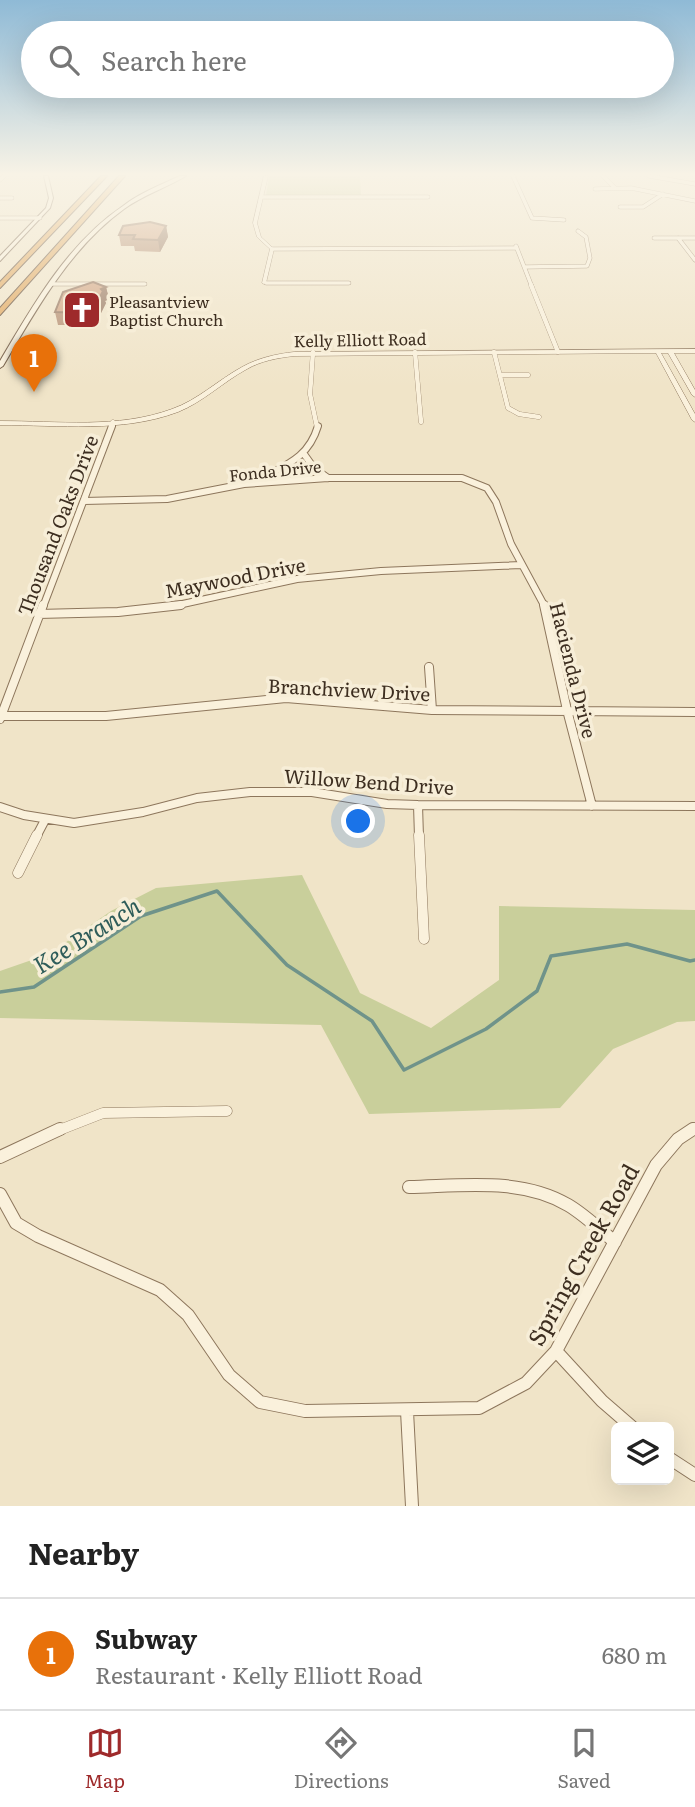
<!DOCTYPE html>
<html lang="en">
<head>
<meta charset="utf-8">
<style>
	:root { --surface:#fff; --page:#f6f6f6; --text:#222; --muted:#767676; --line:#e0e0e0; --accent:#9e2a2b }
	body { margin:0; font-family:Literata,serif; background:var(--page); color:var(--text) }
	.controls { position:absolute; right:21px; bottom:21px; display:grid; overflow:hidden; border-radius:10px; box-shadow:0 7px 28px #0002 }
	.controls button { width:63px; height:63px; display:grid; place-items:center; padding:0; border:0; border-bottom:2px solid var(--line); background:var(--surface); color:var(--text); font:35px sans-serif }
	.you { position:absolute; left:359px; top:822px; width:24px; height:24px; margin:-18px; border:5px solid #fff; border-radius:50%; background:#1a73e8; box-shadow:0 0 0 10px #1a73e833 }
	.badge { display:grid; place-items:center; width:46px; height:46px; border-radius:50%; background:var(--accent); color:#fff; font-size:23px; font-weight:700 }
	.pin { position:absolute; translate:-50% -58px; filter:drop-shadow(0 2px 4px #0008) }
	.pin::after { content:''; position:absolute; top:37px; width:24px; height:21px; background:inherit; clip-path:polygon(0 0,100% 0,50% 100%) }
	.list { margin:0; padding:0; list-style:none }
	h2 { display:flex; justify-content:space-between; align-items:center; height:91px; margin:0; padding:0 28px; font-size:30px }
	h2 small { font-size:23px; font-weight:400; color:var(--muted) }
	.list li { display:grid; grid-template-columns:46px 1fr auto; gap:21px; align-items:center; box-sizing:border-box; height:112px; padding:0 28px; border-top:2px solid var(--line) }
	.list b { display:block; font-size:26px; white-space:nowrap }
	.list p { margin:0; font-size:23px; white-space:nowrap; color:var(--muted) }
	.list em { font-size:23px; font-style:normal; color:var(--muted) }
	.icon { flex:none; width:38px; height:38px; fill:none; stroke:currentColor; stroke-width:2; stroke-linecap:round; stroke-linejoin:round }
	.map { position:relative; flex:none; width:695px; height:1506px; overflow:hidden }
	.search { position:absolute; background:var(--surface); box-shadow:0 7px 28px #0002; left:21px; right:21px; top:21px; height:77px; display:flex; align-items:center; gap:18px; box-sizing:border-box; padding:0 24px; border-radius:38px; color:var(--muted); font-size:26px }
	.sheet { height:203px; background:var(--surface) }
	nav { display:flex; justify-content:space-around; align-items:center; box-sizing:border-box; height:98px; border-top:2px solid var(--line); background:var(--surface); font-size:19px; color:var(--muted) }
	nav a { display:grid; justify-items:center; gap:4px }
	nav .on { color:var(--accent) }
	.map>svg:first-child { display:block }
</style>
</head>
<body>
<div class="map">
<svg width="695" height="1506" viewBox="0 0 695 1506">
	<rect width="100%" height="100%" fill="#f0e4c8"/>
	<path fill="#c9cf9b" d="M269 176H360L361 196H266Z
		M302 875 360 993 431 1028 499 980V906L695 910V1021L677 1022 613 1049 560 1108 369 1114 321 1025 0 1018V971L49 954 111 911 156 888Z"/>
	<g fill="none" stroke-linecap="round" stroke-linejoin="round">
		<path stroke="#6f938a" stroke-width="3.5" d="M0 992 34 987 141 916 217 891 287 965 372 1021 404 1070 486 1029 537 991 551 956 627 944 690 961 695 960"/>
		<defs>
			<path id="minor-far5" d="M513 176 532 218 564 220
				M603 176 615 188
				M649 176 695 184
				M0 180 4 176
				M595 189 631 188 695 201
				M261 197H428
				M0 198H12
				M620 207H643L663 194
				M0 218H40
				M654 238H695
				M678 238 695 260
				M516 246 532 287
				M272 249 517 248
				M525 267 587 266 590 258 586 237 578 231
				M266 283H349
				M51 284H145"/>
			<path id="minor-far4" d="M531 285 558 352
				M313 352 310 394 317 427
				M415 352 421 422
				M494 352 508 408 519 414 539 417
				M500 375H528
				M111 427 113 422"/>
			<path id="minor-far3" d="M304 454 314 468 328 478
				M257 481C285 465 308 459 318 426
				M84 501 167 499 244 484 328 478H462L487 488 496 502 511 544 545 607
				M43 607 112 426
				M169 607 297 579 381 571 522 565"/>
			<path id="minor-far2" d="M544 605 567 710 592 806
				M38 614 118 612 181 605
				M429 667 432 710
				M1 716H106L286 698 432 710 695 712
				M0 719 43 605
				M418 805 419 837
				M0 807 24 815 74 823 143 812 197 798 250 792H312L387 804 418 805 695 806
				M36 837 45 820"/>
			<path id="minor-far1" d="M419 835 424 939
				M18 873 37 835
				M57 1131 103 1113 227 1111
				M691 1131 695 1128"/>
			<path id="minor" d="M0 1157 60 1129
				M409 1187C461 1186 521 1177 568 1205 585 1215 600 1230 615 1242
				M0 1194 16 1223 38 1236 160 1290 188 1315 229 1375 260 1402 305 1411 479 1408 526 1383 556 1351 656 1165 678 1139 693 1129
				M556 1351 602 1401 632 1427
				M407 1411 412 1506
				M669 1458 695 1475"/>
			<path id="tertiary" d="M264 176H268L257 223 261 237 274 249 266 283 264 284 262 283 270 249 257 237 253 223Z
				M695 349V353H674L695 390V397L692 395 668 353H661L695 414V422L692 420 656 353 294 356C277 358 261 361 247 369 223 382 203 402 178 412 122 433 59 425 0 425V421C57 421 118 429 172 409 198 400 218 380 242 367 258 358 276 354 294 352Z"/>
			<path id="secondary" d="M44 176H48L53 198 50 208 0 261V256L46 208 49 198Z
				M180 176H186C166 188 143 195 124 209 70 248 36 310 3 366L0 368V361C33 305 68 243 123 206 140 193 160 185 180 176Z"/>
			<path id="motorway" d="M101 176H107L0 288V282Z
				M119 176H125L0 315V308Z"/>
		</defs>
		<use href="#minor-far5" stroke="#8d765c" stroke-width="4.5"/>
		<use href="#minor-far4" stroke="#8d765c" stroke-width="5"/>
		<use href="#minor-far3" stroke="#8d765c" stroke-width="8"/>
		<use href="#minor-far2" stroke="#8d765c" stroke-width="10"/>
		<use href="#minor-far1" stroke="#8d765c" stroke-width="11"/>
		<use href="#minor" stroke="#8d765c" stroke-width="14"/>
		<use href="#tertiary" stroke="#8d765c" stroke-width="1"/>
		<use href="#secondary" stroke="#6f573f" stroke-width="2"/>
		<use href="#motorway" stroke="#5b4430" stroke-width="2"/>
		<use href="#minor-far5" stroke="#faf1dc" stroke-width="3.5"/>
		<use href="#minor-far4" stroke="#faf1dc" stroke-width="4.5"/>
		<use href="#minor-far3" stroke="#faf1dc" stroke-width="6"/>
		<use href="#minor-far2" stroke="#faf1dc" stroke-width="8"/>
		<use href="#minor-far1" stroke="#faf1dc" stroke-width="10"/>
		<use href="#minor" stroke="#faf1dc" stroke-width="12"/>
		<use href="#tertiary" fill="#faf1dc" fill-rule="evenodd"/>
		<use href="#secondary" fill="#faf1dc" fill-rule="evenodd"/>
		<use href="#motorway" fill="#e0a458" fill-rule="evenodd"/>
	</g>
	<path fill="#b2896c" d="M166 226 168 237 160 252 135 251 134 246H121L119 235Z
		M106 287 109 299 105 301 106 303 95 325H58L55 312Z"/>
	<path fill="#916f58" d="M166 226 168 237 160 252 158 240Z
		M106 287 109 299 105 301 106 303 95 325 92 313 101 289Z"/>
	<path fill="#cf9f7d" stroke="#916f58" stroke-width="2" d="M150 222 166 226 158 240 133 239 135 235H119L123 226Z
		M93 282 106 287 101 289 103 291 92 313 55 312 63 292Z"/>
	<linearGradient id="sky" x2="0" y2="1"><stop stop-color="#8fbad6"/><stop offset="0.45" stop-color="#f8f3e6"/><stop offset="1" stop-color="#f8f3e6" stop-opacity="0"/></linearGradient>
	<rect width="695" height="387" fill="url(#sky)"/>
	<defs>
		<symbol id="church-square" viewBox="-11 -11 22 22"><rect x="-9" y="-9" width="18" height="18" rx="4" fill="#9e2a2b" stroke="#f7eed8"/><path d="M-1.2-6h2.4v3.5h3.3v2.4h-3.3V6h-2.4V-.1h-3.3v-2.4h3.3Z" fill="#fff"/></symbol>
	</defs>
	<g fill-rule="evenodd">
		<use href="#church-square" x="60" y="288" width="44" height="44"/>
	</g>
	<g text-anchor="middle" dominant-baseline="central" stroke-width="7" stroke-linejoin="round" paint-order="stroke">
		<g font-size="16" fill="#3d2e20" stroke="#f7eed8" text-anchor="start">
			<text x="109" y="301">Pleasantview<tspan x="109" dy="18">Baptist Church</tspan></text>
		</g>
		<g font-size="16" fill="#3d2e20" stroke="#f7eed8">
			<text transform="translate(360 339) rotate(-1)">Kelly Elliott Road</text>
			<text transform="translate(275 470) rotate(-6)">Fonda Drive</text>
		</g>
		<g font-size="19" fill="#3d2e20" stroke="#f7eed8">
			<text transform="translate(57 525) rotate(-69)">Thousand Oaks Drive</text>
			<text transform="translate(235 577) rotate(-11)">Maywood Drive</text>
			<text transform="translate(574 670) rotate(76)">Hacienda Drive</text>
			<text transform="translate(349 689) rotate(3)">Branchview Drive</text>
			<text transform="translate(369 781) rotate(4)">Willow Bend Drive</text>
		</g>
		<g font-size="23" fill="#3d2e20" stroke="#f7eed8">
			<text transform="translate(582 1254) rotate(-61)">Spring Creek Road</text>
		</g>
		<g font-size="24" font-style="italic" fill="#2f5d5a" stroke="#f7eed8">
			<text transform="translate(86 934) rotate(-32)">Kee Branch</text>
		</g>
	</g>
</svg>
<div class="controls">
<button><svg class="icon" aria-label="layers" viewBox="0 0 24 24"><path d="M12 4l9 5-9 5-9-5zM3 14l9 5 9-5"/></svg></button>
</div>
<div class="you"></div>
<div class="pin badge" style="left:34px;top:392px;background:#e8710a">1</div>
<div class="search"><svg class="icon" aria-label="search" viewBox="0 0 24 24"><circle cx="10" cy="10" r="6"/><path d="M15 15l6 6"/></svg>Search here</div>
</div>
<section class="sheet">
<h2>Nearby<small></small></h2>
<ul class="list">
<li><span class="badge" style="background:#e8710a">1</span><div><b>Subway</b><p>Restaurant · Kelly Elliott Road</p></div><em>680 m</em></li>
</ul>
</section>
<nav>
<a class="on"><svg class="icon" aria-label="map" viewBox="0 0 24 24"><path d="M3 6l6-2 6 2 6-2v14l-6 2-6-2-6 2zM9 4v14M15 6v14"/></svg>Map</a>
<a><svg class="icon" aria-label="directions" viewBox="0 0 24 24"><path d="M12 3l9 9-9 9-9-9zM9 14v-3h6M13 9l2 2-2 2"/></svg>Directions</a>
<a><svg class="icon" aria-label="saved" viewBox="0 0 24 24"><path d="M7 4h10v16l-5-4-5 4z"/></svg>Saved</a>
</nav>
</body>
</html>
